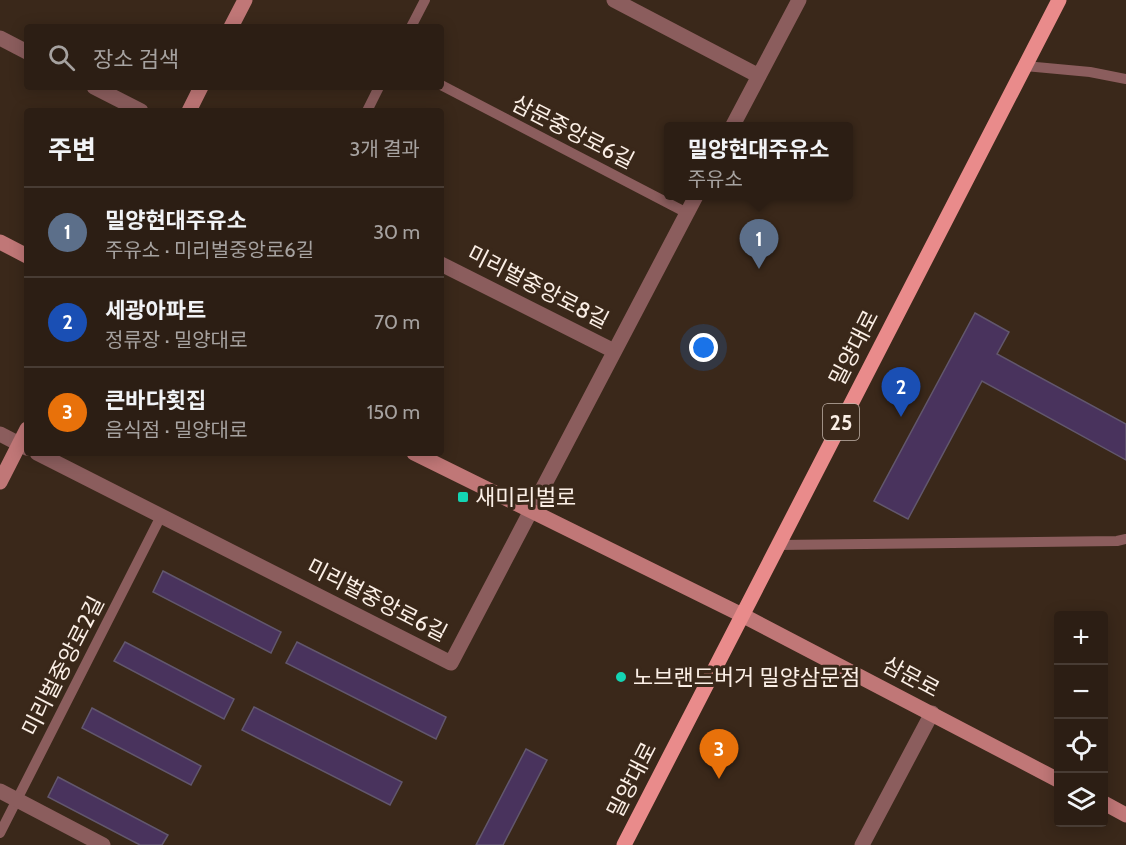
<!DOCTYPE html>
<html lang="ko">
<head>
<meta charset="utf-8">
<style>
	:root { --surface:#2c1e14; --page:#34271d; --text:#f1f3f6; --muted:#a6a2a0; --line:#483c34; --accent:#14d5b3 }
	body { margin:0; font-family:Cabin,"Noto Sans KR",sans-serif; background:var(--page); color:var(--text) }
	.controls { position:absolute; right:18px; bottom:18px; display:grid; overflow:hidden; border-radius:6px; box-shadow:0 3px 15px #0003 }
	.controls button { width:54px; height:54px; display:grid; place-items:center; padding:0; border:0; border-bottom:2px solid var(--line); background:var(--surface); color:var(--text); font:30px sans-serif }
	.you { position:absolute; left:704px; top:348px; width:21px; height:21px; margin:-15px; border:4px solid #fff; border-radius:50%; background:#1a73e8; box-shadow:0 0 0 9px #1a73e833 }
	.badge { display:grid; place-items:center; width:39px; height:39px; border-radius:50%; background:var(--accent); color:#fff; font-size:20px; font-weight:700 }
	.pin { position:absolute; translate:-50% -50px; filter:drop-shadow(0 2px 3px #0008) }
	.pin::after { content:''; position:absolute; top:32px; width:21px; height:18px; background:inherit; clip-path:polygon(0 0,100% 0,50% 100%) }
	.popup { position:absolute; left:664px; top:122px; width:189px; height:78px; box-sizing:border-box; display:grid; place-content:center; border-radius:6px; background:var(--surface); filter:drop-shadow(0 2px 4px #0005); font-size:20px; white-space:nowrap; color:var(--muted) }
	.popup b { font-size:22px; color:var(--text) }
	.popup::after { content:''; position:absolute; left:50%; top:100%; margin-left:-12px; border:12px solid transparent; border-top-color:var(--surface) }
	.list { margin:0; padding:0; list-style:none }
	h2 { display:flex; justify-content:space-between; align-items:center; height:78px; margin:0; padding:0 24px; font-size:26px }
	h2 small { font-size:20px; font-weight:400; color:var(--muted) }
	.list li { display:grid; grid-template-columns:39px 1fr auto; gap:18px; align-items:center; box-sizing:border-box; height:90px; padding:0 24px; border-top:2px solid var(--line) }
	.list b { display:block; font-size:22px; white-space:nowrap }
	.list p { margin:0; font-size:20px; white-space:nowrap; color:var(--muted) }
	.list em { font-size:20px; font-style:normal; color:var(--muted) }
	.icon { flex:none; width:33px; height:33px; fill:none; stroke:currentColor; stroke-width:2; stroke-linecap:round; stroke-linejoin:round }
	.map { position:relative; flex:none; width:1126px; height:845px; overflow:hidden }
	.search { position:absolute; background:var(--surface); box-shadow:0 3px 15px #0003; left:24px; top:24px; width:420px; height:66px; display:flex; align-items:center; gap:15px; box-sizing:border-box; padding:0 21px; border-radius:6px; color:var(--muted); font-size:22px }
	.panel { position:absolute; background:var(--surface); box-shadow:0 3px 15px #0003; left:24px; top:108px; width:420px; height:348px; border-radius:6px }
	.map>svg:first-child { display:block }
</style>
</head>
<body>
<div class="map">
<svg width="1126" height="845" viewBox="0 0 1126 845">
	<rect width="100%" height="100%" fill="#3a281a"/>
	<path fill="#49335d" stroke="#62576d" stroke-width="1.5" d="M975 313 1009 332 997 354 1126 424V460L982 381 908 519 874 501Z
		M163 571 281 632 271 653 153 592Z
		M125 642 234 699 224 719 114 661Z
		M297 642 446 717 436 739 286 663Z
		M254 707 402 782 390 805 242 730Z
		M92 708 201 766 191 785 82 728Z
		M526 749 547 760 503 845H476Z
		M58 777 168 835 162 845H140L48 797Z"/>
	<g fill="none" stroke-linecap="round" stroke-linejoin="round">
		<path stroke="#8b5d5d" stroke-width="10" d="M411 27 425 0
			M1025 66 1090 72 1126 79
			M441 85 687 213
			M367 111 379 87
			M778 545 1117 541 1126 539
			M0 833 161 516"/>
		<path stroke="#8b5d5d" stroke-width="15" d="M614 0 759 76
			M0 38 27 52
			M94 87 141 111
			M732 127 799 0
			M441 264 614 351
			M0 434 27 448
			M37 453 451 663 696 196
			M0 791 103 845
			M862 845 932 713"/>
		<path stroke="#c07777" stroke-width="15" d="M231 27 245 0
			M189 111 201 87
			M0 242 27 256
			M414 453 742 615 1058 780
			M0 482 27 429
			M1104 803 1126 815"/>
		<path stroke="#e98b8b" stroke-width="15" d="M624 845 1059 0"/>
	</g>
	<g fill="#14d5b3" stroke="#3a281a" stroke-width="2">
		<rect x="457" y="491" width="12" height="12" rx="3"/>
		<circle cx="621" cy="677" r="6"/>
	</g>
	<g text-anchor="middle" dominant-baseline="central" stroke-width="6" stroke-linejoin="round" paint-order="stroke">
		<rect fill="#3a281a" stroke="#c1b3a9" stroke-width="1.5" x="823" y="404" width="36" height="36" rx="4.5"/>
		<g font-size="21" font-weight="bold" fill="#fbefe6">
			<text x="841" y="422">25</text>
		</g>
		<g font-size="22" fill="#fbefe6" stroke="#3a281a">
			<text transform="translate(573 132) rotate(27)">삼문중앙로6길</text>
			<text transform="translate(538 287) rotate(27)">미리벌중앙로8길</text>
			<text transform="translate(854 348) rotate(-63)">밀양대로</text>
			<text transform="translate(377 600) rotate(27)">미리벌중앙로6길</text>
			<text transform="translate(63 666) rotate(-63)">미리벌중앙로2길</text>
			<text transform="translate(911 677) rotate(28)">삼문로</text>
			<text transform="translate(632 780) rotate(-63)">밀양대로</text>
		</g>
		<g font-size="22" fill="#fbefe6" stroke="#3a281a" text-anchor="start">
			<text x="475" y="497">새미리벌로</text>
			<text x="633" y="677">노브랜드버거 밀양삼문점</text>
		</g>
	</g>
</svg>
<div class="controls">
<button>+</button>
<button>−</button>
<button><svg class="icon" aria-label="locate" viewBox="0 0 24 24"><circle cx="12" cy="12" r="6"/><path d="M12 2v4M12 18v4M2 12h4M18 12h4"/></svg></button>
<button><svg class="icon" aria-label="layers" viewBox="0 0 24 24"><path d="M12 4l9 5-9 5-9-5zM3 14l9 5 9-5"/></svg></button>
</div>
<div class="you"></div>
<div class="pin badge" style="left:759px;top:269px;background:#5c6f8a">1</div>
<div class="popup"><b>밀양현대주유소</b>주유소</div>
<div class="pin badge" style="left:901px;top:417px;background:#1a4fb4">2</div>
<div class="pin badge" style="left:719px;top:779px;background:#e8710a">3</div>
<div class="search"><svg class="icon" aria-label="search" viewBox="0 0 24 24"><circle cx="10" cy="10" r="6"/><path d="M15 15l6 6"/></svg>장소 검색</div>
<section class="panel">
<h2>주변<small>3개 결과</small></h2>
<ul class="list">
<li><span class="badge" style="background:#5c6f8a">1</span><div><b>밀양현대주유소</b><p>주유소 · 미리벌중앙로6길</p></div><em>30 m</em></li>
<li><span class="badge" style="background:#1a4fb4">2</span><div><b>세광아파트</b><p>정류장 · 밀양대로</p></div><em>70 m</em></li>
<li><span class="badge" style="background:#e8710a">3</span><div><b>큰바다횟집</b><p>음식점 · 밀양대로</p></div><em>150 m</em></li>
</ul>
</section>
</div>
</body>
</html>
